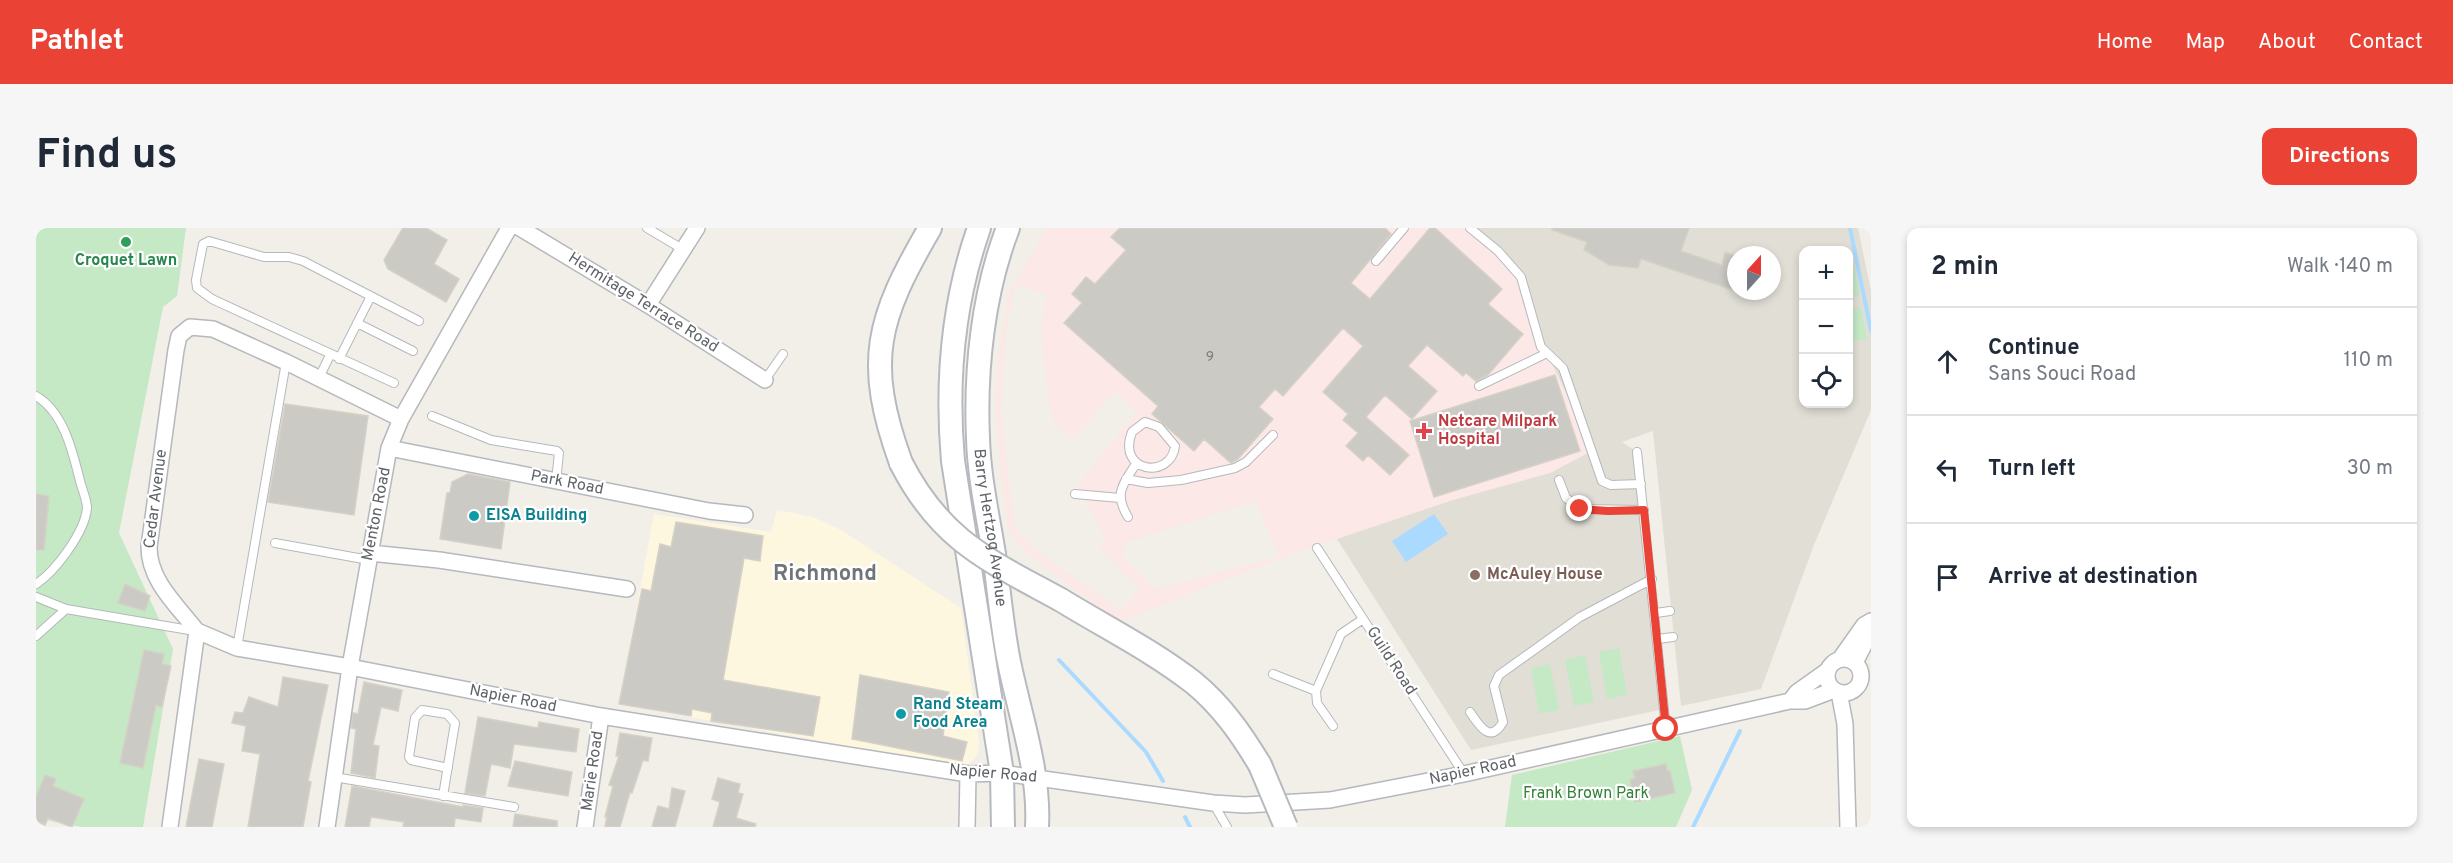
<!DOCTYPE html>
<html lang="en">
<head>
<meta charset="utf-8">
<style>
	:root { --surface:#fff; --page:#f6f6f7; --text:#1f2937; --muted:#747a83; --line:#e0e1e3; --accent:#ea4335 }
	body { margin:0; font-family:Overpass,sans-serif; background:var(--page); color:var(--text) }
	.controls { position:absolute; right:18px; top:18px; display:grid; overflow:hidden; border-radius:12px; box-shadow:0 3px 9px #0003 }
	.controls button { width:54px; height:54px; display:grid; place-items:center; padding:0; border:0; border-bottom:2px solid var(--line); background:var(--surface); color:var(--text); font:30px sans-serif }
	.compass { position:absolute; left:1691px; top:18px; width:54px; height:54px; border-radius:50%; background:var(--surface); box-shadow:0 3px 9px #0003; rotate:21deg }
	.stop { position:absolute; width:18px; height:18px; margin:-14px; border:4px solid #ea4335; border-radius:50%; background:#fff }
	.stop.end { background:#ea4335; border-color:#fff; box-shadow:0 2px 6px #0008 }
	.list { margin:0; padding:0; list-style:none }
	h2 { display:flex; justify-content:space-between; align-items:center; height:78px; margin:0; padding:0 24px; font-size:26px }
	h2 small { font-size:20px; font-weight:400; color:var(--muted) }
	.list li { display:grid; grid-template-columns:39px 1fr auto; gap:18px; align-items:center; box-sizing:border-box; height:108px; padding:0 24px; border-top:2px solid var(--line) }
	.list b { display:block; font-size:22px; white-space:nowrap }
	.list p { margin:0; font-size:20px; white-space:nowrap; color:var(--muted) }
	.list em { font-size:20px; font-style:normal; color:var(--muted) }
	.icon { flex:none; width:33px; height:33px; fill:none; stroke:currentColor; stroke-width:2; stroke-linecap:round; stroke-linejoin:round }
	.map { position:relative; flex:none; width:1835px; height:599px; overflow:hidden; border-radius:12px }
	header { display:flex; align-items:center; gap:36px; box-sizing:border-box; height:84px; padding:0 30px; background:var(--accent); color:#fff }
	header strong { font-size:28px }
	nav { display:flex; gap:33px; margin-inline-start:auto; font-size:21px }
	.intro { display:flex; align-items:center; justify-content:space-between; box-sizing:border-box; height:144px; padding:0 36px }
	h1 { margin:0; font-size:42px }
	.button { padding:15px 27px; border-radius:12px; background:var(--accent); color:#fff; font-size:21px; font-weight:700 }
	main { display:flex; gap:36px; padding:0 36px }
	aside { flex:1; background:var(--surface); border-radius:12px; box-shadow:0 3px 9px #0003 }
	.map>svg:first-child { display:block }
</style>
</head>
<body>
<header>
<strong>Pathlet</strong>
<nav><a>Home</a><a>Map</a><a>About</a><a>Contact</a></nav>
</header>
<div class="intro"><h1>Find us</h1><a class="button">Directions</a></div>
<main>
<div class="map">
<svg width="1835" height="599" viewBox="0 0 1835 599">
	<rect width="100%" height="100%" fill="#f1efe8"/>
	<path fill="#fef7e0" d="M741 282 777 289 805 302 925 380 943 515 941 527 933 536 922 538 583 476 618 286 735 304Z"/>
	<path fill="#e1ded6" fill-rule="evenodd" d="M1431 0H1822L1835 63V182L1778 317 1725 461 1645 478 1617 203 1586 214 1601 224 1628 481 1435 522 1301 311 1558 223 1508 120 1477 44ZM1768 22H1812V176H1768ZM1700 27H1736V63H1700Z"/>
	<path fill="#fce8e6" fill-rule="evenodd" d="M1011 0H1084L1076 9 1090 22 1059 56 1050 49 1036 66 1046 75 1028 96 1122 178 1116 186 1158 223 1168 211 1198 237 1237 192 1223 179 1239 161 1248 168 1307 100 1327 118 1287 164 1311 185 1331 187 1349 167 1377 191 1401 163 1372 138 1391 117 1427 148 1430 145 1444 156 1487 106 1452 76 1466 60 1399 0H1431L1477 44 1491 61 1508 120 1558 222 1514 245 1417 272 1270 321 1155 365 1084 395 996 330 979 313 972 299 962 220 959 178 963 126 972 66ZM980 57 1011 66 1005 102 1013 174 1019 196 1036 211 1080 164 1100 184 1041 258 1070 312 1064 317 1067 324 1103 360 1085 382 997 320 978 298 965 185 970 100ZM1220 273 1243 329 1118 361 1086 328 1090 322 1089 315Z
		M1349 0H1394L1334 71 1315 55 1356 7Z"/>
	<path fill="#c5e8c5" d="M0 0H150L141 68 127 79 83 305 137 421 107 599H46L0 590Z
		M1813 37H1818L1824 68 1813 70Z
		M1825 79 1831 111 1813 114V81Z
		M1583 420 1591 466 1571 471 1563 424Z
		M1549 427 1558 474 1538 478 1529 432Z
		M1514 436 1523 482 1503 486 1495 440Z
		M1644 508 1656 562 1640 599H1469L1476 547Z"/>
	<path fill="#aadaff" d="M1398 286 1412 306 1370 334 1356 313Z"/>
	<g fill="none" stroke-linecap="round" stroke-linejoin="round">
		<path stroke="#aadaff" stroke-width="4" d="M1814 0 1835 103
			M1023 432 1110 524 1127 553
			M1149 589 1154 599
			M1657 599 1704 503"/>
	</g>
	<path fill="#cccac5" stroke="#d6d1c6" stroke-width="1.5" d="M367 0H390L411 12 398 36 423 51 410 74 352 41 348 32Z
		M1084 0H1349L1355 6 1315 55 1334 71 1394 0H1399L1466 61 1452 76 1487 106 1452 147 1440 153 1430 145 1427 148 1391 117 1372 138 1401 163 1376 191 1349 167 1330 189 1373 227 1354 247 1332 227 1327 233 1310 218 1322 205 1307 192 1312 186 1287 164 1327 118 1307 100 1247 168 1239 161 1223 179 1237 191 1202 231 1195 235 1168 211 1158 223 1116 186 1122 178 1028 95 1046 75 1036 66 1050 49 1059 56 1090 22 1075 9Z
		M1516 0H1653L1645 23 1686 37 1689 24 1700 28V63L1605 31 1602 40 1573 37 1548 22 1551 14 1516 2Z
		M1519 147 1544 223 1398 269 1374 193Z
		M249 176 332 188 318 287 232 274Z
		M432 246 474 254 465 321 404 311 411 265H414L416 254Z
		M0 266 13 268 8 322H0Z
		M640 294 727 308 724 333 708 330 687 452 784 469 777 508 675 493 676 485 656 481 655 488 583 476 606 361 615 363 624 316 635 319Z
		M89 356 114 368 109 383 82 375Z
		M108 422 128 426 126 436 135 438 126 479 120 477 107 540 84 535Z
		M824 447 913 464 907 508 931 514 926 533 816 511Z
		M247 449 292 457 272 553 275 554 267 599H212L224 526 206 523 210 498 196 495 199 484 207 485 213 469 242 479Z
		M328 454 366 462 362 483 345 479 337 517 343 518 339 550 315 545 320 501 315 500 317 485 322 486Z
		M442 489 502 500 503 494 543 501 540 524 478 516 474 540 455 536 449 568 429 565Z
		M584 505 616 510 612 533 607 532 596 565 594 564 584 599H569L571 589H569L577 558 573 557 583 528H580Z
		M163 531 188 536 176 599H150Z
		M479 533 536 544 532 568 472 558Z
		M1630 536 1631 543H1634L1639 565 1599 574 1594 552 1599 550 1597 543Z
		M9 547 20 551 17 558 48 571 36 599 12 590 9 597 0 593V569Z
		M682 550 704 556 702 565 707 566 700 590 720 596 719 599H677L684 574 676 571Z
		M316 558 427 579V577L447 580 445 594 419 590 418 599H367L368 594 335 589 333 599H309Z
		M636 560 649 563 639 599H616L622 578 633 581Z
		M479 586 521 593V599H477Z"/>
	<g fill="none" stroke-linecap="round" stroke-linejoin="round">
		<defs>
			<path id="service" d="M611 0 648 22
				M1434 0 1462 23 1485 49 1505 119 1527 140 1566 253 1575 257 1605 256
				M1340 33 1368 0
				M321 95 377 123
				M303 131 335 68
				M282 152 294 127
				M729 152 747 126
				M358 155 176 71 161 60 160 52 167 16 173 13 228 29H253L267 33 383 93
				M1443 158 1509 126
				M0 168C28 184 37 225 44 253 46 261 51 272 51 280 49 304 19 344 0 356
				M396 188 455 212 521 223 523 225 520 253
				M1109 194 1123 199 1139 218C1135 252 1080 245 1096 204Z
				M1601 224 1630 501
				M1090 251 1112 255 1145 252 1199 240 1210 234 1237 207
				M1523 252 1530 270 1544 281 1608 282
				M1039 266 1084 270
				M1092 289C1078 266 1086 257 1100 236
				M239 315 333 332
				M1281 320 1428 546
				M0 369 30 381 159 403
				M1620 385 1634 383
				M0 408 30 381
				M1622 411 1637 409
				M201 420 250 134
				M1237 446 1280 463
				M1434 484C1443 497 1454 517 1467 494L1458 458 1463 447 1544 389 1616 351
				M1297 498 1281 475 1280 463 1305 406 1327 391
				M298 549 478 579
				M407 568 419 495 411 486 386 482 379 490 373 529 375 532 412 540
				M1177 575 1191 599"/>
			<path id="minor" d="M484 0 612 77 729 152
				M612 77 661 0
				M353 220 673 283 709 287
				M334 325 403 332 591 361
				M161 403 201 420 314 439 565 488 932 546 966 545 1177 575 1209 577 1294 572 1428 546 1754 473H1769L1798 462
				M1791 448a17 17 0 1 1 34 0a17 17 0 1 1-34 0Z
				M1804 431 1828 397 1835 393
				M1819 435 1835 403
				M1803 464 1809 496 1812 599
				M1754 473 1761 464 1792 442
				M134 599 161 403C141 377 113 353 113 319L140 122 143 108 154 99 177 101 250 134 365 191
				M291 599 314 439 353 220 365 191 473 0
				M549 599 565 488
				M931 599 932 546"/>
			<g id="secondary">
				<path d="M943 0C917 74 910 154 917 233L966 545 967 599"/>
				<path id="s1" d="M972 0C947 65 939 141 942 210 943 249 952 288 958 326 963 362 966 399 973 434 984 488 1004 543 1001 599"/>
				<path d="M865 235C828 133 841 91 894 0"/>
				<path d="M1025 372C1069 399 1117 423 1158 455 1186 478 1206 507 1224 537"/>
			</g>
		</defs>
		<use href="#service" stroke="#b5b8bc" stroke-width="10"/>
		<use href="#minor" stroke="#b5b8bc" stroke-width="18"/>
		<use href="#secondary" stroke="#b6babf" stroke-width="26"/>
		<use href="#service" stroke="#fff" stroke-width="8"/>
		<use href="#minor" stroke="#fff" stroke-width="15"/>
		<use href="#secondary" stroke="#fff" stroke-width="22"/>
		<defs>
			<path id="secondary-bridge" d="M865 235C905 313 952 332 1025 372
				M1224 537 1250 599"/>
		</defs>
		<use href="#secondary-bridge" stroke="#b6babf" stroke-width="26" stroke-linecap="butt"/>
		<use href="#secondary-bridge" stroke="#fff" stroke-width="22"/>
	</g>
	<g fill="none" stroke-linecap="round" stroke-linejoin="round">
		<path stroke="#ea4335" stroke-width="8" d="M1544 281 1572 283 1608 282 1630 501"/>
	</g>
	<circle fill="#2e9e5b" stroke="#fff" stroke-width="2" cx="90" cy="14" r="6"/>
	<path fill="#e0444e" stroke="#fff" stroke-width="2" d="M1385 194h6v6h6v6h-6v6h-6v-6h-6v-6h6z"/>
	<g fill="#0f9aa8" stroke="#fff" stroke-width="2">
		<circle cx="438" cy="288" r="6"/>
		<circle cx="865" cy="486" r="6"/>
	</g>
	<circle fill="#8d6e63" stroke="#fff" stroke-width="2" cx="1439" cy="347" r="6"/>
	<g text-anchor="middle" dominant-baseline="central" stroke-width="4.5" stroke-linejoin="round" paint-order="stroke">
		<g font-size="14" fill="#7a7d7f">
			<text x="1174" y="128">9</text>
		</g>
		<g font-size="16" font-weight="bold" fill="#27864d" stroke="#fff">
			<text x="90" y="33">Croquet Lawn</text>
		</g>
		<g font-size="16" fill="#5f6368" stroke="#fff">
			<text transform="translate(607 75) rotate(32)">Hermitage Terrace Road</text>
			<text transform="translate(531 255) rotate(11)">Park Road</text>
			<text transform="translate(120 271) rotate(-83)">Cedar Avenue</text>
			<text transform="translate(341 286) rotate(-79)">Menton Road</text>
			<text stroke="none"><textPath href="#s1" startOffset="304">Barry Hertzog Avenue</textPath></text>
			<text transform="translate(1355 433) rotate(57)">Guild Road</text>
			<text transform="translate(477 471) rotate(11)">Napier Road</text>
			<text transform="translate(557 543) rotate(-82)">Marie Road</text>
			<text transform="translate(1437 543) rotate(-12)">Napier Road</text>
			<text transform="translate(957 546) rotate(5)">Napier Road</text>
		</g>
		<g font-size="16" font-weight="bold" fill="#be3a42" stroke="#fff" text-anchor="start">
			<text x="1402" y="194">Netcare Milpark<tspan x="1402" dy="18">Hospital</tspan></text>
		</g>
		<g font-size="16" font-weight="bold" fill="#0d838f" stroke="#fff" text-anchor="start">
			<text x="450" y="288">EISA Building</text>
			<text x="877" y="477">Rand Steam<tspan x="877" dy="18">Food Area</tspan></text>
		</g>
		<g font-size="16" font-weight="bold" fill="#785e54" stroke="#fff" text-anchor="start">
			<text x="1451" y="347">McAuley House</text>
		</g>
		<g font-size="16" fill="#348238" stroke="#fff">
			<text x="1550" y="566">Frank Brown Park</text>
		</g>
		<g font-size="22" font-weight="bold" fill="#70757a" stroke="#fff">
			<text x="789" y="346">Richmond</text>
		</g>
	</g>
</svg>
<div class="controls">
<button>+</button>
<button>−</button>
<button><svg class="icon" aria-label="locate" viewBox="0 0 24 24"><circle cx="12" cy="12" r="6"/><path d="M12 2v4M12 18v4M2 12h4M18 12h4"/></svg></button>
</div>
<svg class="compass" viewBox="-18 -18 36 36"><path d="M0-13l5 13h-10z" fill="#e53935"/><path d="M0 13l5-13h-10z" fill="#747a83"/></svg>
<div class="stop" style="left:1630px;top:501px"></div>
<div class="stop end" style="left:1544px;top:281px"></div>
</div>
<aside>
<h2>2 min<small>Walk · 140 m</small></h2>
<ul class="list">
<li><svg class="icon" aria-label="ahead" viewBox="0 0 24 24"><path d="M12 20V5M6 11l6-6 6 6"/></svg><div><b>Continue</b><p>Sans Souci Road</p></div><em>110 m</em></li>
<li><svg class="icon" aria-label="left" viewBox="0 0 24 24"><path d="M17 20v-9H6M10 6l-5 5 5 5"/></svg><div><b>Turn left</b></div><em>30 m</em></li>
<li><svg class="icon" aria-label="arrive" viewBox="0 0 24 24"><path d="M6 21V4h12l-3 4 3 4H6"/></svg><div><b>Arrive at destination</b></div></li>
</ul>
</aside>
</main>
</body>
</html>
